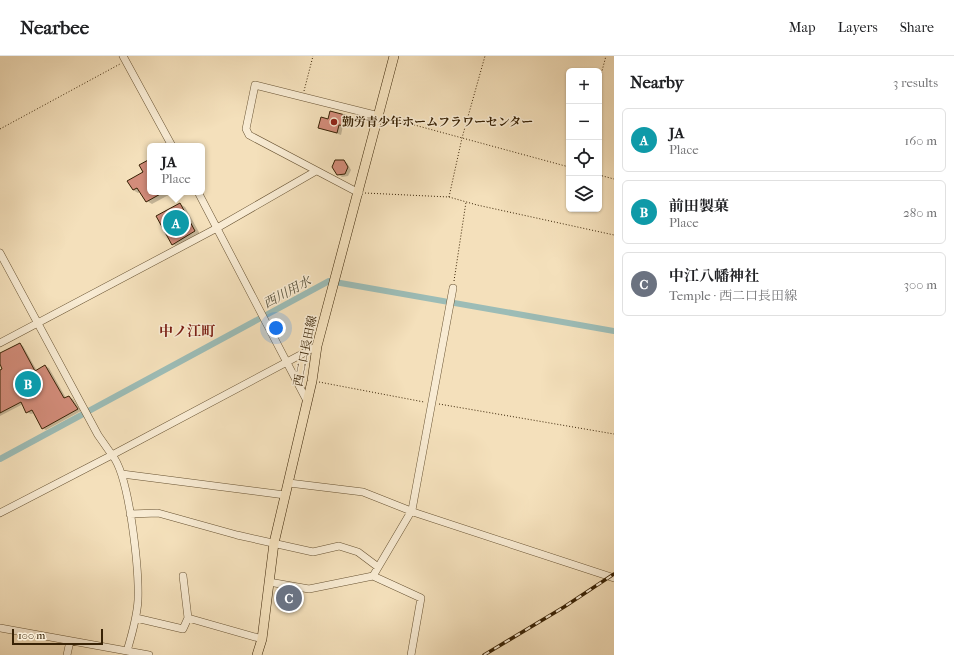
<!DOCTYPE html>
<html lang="en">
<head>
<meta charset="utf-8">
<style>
	:root { --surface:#fff; --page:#f2f2f2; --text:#202124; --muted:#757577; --line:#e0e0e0; --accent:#8f2418 }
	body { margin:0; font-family:"IM FELL French Canon","Noto Serif JP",serif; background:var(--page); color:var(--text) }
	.controls { position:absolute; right:12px; top:12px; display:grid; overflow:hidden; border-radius:6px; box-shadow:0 1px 3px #0004 }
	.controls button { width:36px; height:36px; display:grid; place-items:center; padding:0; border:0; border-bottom:1px solid var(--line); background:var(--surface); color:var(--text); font:20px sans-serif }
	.scale { position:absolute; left:12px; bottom:10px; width:91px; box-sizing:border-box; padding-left:4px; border:2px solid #382205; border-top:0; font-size:11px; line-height:14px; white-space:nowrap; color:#382205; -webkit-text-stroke:3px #f8ebd3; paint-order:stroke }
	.you { position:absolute; left:276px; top:272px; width:14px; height:14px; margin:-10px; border:3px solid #fff; border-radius:50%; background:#1a73e8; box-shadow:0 0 0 6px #1a73e833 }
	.badge { display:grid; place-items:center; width:26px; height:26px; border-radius:50%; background:var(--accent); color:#fff; font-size:13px; font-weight:700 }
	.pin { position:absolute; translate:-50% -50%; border:2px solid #fff; box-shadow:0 1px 4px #0006 }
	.popup { position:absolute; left:147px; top:87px; width:58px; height:52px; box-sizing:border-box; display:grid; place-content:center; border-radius:6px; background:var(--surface); filter:drop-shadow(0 1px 3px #0005); font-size:13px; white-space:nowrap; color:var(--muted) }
	.popup b { font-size:15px; color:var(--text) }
	.popup::after { content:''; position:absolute; left:50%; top:100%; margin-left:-8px; border:8px solid transparent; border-top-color:var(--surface) }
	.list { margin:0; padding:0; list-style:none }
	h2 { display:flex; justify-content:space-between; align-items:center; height:52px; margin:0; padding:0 16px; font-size:17px }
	h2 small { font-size:13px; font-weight:400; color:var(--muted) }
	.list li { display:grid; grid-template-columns:26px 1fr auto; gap:12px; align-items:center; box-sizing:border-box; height:64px; margin:0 8px 8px; padding:0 8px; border:1px solid var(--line); border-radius:6px }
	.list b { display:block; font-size:15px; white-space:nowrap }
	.list p { margin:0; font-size:13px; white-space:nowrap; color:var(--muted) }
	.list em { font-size:13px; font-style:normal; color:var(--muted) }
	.icon { flex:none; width:22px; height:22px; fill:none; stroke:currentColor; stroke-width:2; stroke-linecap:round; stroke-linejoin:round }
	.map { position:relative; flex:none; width:614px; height:599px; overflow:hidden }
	header { display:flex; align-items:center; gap:24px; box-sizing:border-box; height:56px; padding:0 20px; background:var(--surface); border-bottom:1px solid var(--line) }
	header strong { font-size:19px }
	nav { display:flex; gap:22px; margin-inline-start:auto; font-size:14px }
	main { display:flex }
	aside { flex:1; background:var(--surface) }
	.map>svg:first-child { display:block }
</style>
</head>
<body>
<header>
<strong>Nearbee</strong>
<nav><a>Map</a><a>Layers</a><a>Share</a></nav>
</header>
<main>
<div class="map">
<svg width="614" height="599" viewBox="0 0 614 599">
	<rect width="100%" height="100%" fill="#f4e0bb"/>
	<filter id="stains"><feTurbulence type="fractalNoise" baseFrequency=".005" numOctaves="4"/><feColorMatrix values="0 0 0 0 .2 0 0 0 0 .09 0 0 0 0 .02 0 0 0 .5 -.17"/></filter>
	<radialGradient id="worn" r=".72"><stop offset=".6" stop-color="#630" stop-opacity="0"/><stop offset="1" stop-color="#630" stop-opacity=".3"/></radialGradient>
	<path fill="#0003" d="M348 61 352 63 350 72 343 70 341 79 320 72 329 65Z
		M150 104V136H174L152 148 147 145 141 135 138 137 133 134 145 117Z
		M343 105 347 107 351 114 348 120 342 121 338 118Z
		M180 148 185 151 200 178 178 191 172 188Z
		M20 288 23 290 37 315 45 310 49 312 66 342 69 341 73 343 81 355 46 374 42 372 34 357 31 358 27 356 23 348 0 360V315L4 313 0 306V298Z
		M287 538 300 546 299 549 284 544Z"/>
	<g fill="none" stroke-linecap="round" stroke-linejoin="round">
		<path stroke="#9cbcb6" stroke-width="6" d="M0 403 329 225 614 275"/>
	</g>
	<path fill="#d38c7a" stroke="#382205" d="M330 55 349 60 346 70 339 69 337 77 318 72 321 61 328 63Z
		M150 103V136H164L146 146 137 132 133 134 127 125 143 116 139 109Z
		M335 104H344L348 111 345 118 337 119 332 111Z
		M180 147 195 175 172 189 156 160Z
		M20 287 35 315 45 309 64 342 69 340 78 353 42 373 32 354 26 357 21 346 0 357V314L2 313 0 308V297Z
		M286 536 299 544 297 548 283 544 284 543 278 540 280 537 285 538Z"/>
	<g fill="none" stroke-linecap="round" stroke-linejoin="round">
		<defs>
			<path id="minor" d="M123 0 172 90
				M198 136 307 345
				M359 137 249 79 246 73 255 29 379 60
				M0 197 98 379 112 399 317 290
				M0 287 217 172 316 115
				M122 418 285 439
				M289 427 363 436 416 457 614 522
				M0 457 112 399C130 420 139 515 138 544 137 562 132 578 127 595
				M130 458 158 457 237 479 313 496 339 490 358 496 378 511
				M183 520 188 562
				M269 526 309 533 373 520
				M136 562 183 573 188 562 262 583
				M0 572 149 599
				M67 599 70 585
				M411 599 421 542 373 520 412 454 453 232"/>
			<path id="major" d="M257 599 262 583 274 487 312 325 317 290 394 0"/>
		</defs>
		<use href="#minor" stroke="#675232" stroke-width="8"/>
		<use href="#major" stroke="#382205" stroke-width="10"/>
		<path stroke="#382205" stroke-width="1" stroke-dasharray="1 2" stroke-linecap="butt" d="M599 26 606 0
			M304 35 313 0
			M385 61 569 111
			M0 73 120 8
			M599 119 614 123
			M365 137 449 141 477 149 614 179
			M449 141 462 82 485 0
			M454 225 466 146
			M319 326 424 346
			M439 348 614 378"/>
		<use href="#minor" stroke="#f8ebd3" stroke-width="7"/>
		<use href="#major" stroke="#f4e0bb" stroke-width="9"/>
		<defs>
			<path id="rail" d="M484 599 564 551 614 518"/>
		</defs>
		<use href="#rail" stroke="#382205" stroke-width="3.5"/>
		<use href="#rail" stroke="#f8ebd3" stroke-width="2" stroke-dasharray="6" stroke-linecap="butt"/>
	</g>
	<circle fill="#8f2418" stroke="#f8ebd3" stroke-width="1.5" cx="334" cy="66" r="4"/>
	<g text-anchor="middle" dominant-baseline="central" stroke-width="3" stroke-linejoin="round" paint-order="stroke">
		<g font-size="12" font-weight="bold" fill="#382205" stroke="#f8ebd3" text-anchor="start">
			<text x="342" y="66">勤労青少年ホームフラワーセンター</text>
		</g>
		<g font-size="12" fill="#382205" stroke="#f8ebd3">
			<text transform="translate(305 295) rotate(-78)">西二口長田線</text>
		</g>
		<g font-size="13" font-style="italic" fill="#56503a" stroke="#f8ebd3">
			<text transform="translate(287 236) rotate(-28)">西川用水</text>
		</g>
		<g font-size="14" font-weight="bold" fill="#7a1f14" stroke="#f8ebd3">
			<text x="187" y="275">中ノ江町</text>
		</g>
	</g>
	<rect width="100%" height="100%" filter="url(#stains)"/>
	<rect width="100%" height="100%" fill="url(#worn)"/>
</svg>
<div class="controls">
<button>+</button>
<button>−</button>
<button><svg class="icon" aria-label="locate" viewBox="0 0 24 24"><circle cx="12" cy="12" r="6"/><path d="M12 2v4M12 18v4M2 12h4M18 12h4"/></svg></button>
<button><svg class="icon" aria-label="layers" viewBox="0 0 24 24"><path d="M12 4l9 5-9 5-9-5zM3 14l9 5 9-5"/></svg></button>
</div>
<div class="scale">100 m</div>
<div class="you"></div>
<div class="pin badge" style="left:176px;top:167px;background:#0f9aa8">A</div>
<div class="popup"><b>JA</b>Place</div>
<div class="pin badge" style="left:28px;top:328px;background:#0f9aa8">B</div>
<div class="pin badge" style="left:289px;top:542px;background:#6b7280">C</div>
</div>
<aside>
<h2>Nearby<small>3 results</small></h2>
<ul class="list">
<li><span class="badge" style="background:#0f9aa8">A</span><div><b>JA</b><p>Place</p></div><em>160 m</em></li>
<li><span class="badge" style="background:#0f9aa8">B</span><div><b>前田製菓</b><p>Place</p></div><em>280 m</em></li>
<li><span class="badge" style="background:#6b7280">C</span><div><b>中江八幡神社</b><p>Temple · 西二口長田線</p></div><em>300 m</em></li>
</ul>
</aside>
</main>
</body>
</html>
